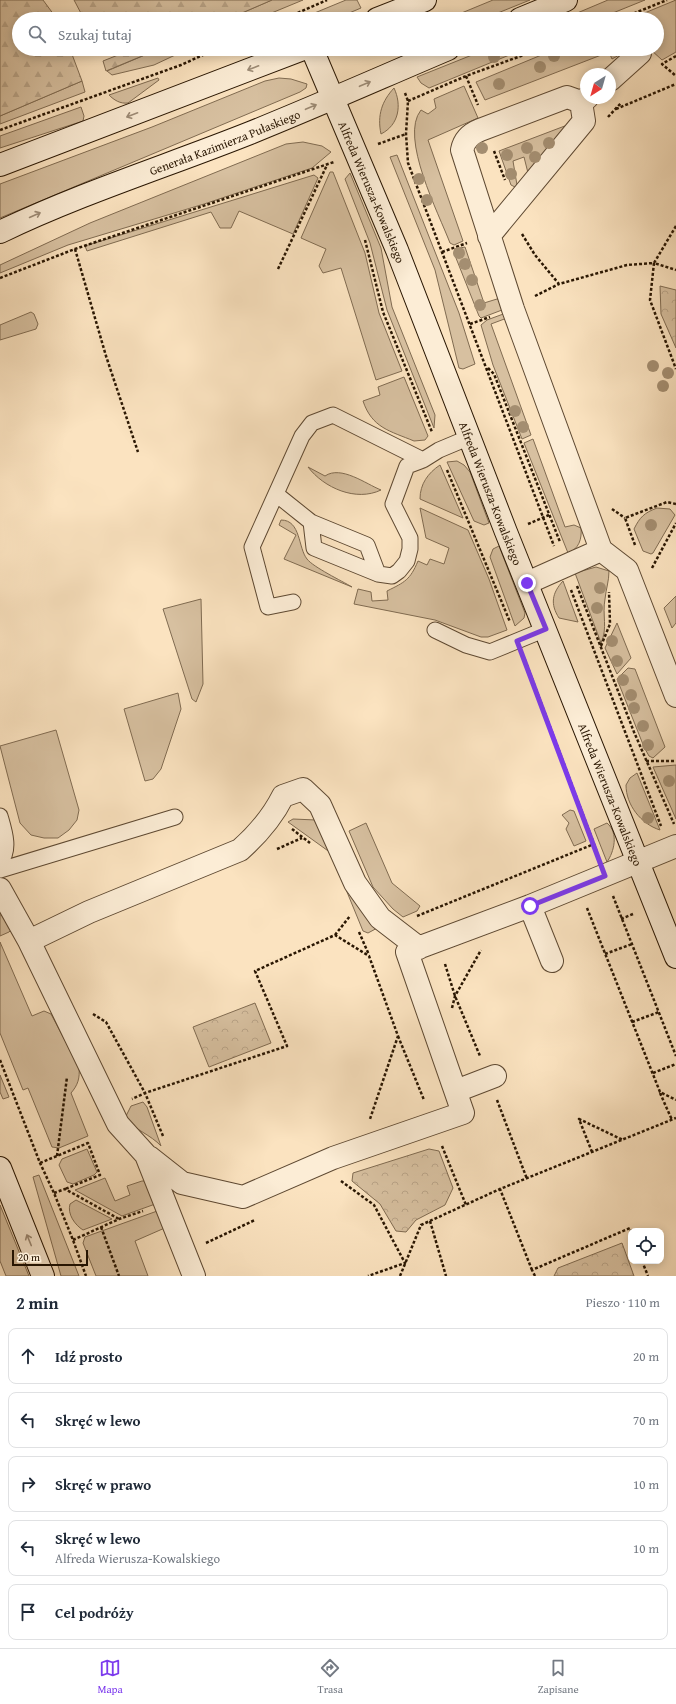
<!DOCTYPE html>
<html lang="pl">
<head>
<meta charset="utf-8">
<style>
	:root { --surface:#fff; --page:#f2f2f3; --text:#1f2937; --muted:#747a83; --line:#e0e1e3; --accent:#7c3aed }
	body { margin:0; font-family:"Gentium Book Plus",serif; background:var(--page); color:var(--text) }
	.controls { position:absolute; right:12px; bottom:12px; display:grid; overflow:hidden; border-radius:8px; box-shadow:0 2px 10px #0003 }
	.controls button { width:36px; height:36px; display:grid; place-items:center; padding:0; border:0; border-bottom:1px solid var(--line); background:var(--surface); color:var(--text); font:20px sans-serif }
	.compass { position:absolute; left:580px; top:68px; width:36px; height:36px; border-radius:50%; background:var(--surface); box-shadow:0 2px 10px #0003; rotate:217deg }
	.scale { position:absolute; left:12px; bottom:10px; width:76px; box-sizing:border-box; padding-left:4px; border:2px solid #291602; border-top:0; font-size:11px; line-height:14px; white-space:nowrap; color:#291602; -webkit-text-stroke:3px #fcedd6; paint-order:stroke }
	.stop { position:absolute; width:12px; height:12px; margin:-9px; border:3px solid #7c3aed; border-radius:50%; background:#fff }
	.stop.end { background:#7c3aed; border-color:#fff; box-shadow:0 1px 4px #0008 }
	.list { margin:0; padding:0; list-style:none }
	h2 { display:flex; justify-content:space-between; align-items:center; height:52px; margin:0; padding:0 16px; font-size:17px }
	h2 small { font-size:13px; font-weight:400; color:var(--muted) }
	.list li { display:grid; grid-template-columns:26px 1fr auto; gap:12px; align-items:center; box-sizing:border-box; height:56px; margin:0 8px 8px; padding:0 8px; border:1px solid var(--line); border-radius:8px }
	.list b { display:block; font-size:15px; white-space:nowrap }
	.list p { margin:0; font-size:13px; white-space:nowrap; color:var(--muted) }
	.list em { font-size:13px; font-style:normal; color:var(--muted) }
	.icon { flex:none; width:22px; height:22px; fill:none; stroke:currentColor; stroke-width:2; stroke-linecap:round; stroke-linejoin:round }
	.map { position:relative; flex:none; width:676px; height:1276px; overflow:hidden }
	.search { position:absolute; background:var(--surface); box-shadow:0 2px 10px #0003; left:12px; right:12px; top:12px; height:44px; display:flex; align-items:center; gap:10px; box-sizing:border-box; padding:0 14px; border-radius:22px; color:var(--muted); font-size:15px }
	.sheet { height:372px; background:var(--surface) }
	nav { display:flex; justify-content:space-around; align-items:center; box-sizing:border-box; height:56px; border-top:1px solid var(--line); background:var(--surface); font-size:11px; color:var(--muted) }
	nav a { display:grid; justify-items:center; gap:2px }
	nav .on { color:var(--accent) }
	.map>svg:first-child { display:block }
</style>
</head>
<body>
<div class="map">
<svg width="676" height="1276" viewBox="0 0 676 1276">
	<defs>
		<pattern id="forest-firs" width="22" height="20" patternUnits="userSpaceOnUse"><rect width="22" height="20" fill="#d7c0a0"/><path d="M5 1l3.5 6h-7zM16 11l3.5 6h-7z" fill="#b9a488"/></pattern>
		<pattern id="park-crowns" width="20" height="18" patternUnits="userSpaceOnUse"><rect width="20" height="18" fill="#d7c0a0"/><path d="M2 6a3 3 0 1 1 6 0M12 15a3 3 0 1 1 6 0" fill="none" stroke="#b9a488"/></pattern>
	</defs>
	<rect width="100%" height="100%" fill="#fbe3c0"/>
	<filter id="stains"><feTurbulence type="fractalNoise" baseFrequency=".005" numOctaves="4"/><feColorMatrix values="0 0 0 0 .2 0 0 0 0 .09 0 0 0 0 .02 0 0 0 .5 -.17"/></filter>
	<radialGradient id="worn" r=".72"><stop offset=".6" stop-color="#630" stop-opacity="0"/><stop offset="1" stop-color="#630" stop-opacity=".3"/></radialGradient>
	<path fill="#d7c0a0" stroke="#806b51" d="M272 0H303L257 19H228Z
		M346 0H357L361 8 335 19H300Z
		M493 0H530L483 19H447Z
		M608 0H645L598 19H563Z
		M676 0V52L662 60 650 49H657V19H630Z
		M159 49H188L154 65 112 75 107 71Z
		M487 49H524L429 88 421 83 417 77Z
		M556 49H630L612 59 609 52 485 100 476 82Z
		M158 78 159 80 128 103C120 104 114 100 109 95Z
		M279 78 291 79 307 84 306 88 300 92 0 218V184L152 127 265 81Z
		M82 81 85 92 0 124V116Z
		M464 86 478 118 428 140 463 241 454 245 450 243C439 214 399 137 421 110L428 114 436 108 434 99Z
		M394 88C402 105 399 125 381 134 377 115 382 101 394 88Z
		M81 107 84 116 83 121 0 148V136Z
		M570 124 528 173 524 157 513 161 517 185 515 187 511 185 499 151Z
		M303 142 322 146 331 152 312 168 204 204 68 245 0 273V265L90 223 286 144Z
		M397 155 459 313 475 364 463 369 459 368 435 270 390 157Z
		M330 172H333L365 253 379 313 402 371 376 380 341 268 323 273 319 266 326 249 301 238Z
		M350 173 381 248 392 307 435 415 434 428 387 310 370 243 345 179Z
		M314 175 318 178 293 234 239 211 231 228H220L211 212 87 251 85 246Z
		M465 247 484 303 497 299 501 300 502 310 481 318 479 316 454 253 455 249Z
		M31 312 34 314 38 324 36 329 0 340V325Z
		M506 313 507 318 491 324 531 435 522 439 493 365 481 325 487 320Z
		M404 377 428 436 425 440 414 441C390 431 372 428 363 401L380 395 378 387Z
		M533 439 565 527 574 525 581 528C582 539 579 549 568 553L524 443Z
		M457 461 464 465 470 472 489 523 484 525 474 521 447 462Z
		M440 465 463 518 420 499C420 484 428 473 440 465Z
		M308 467 325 476C341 465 366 484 381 490 356 502 324 488 308 467Z
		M420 508 468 530 489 579 507 630 488 637H481L435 620 354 604 358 589 371 592 372 601 388 600 387 591C405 582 410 580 418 561L427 565 430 559 444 564 449 548 426 538Z
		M657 508 670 509 675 515 653 553 651 554 643 551 634 529C640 517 644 513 657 508Z
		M281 520C301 520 298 548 307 559 313 567 342 581 352 587L284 559 296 535 279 525Z
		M499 546 525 613 524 618 515 626 490 557 493 549Z
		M596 567 609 571C609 581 606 589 605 599 602 615 608 628 601 643L575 573Z
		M563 581 578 622 559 618C550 604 552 593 563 581Z
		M676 596V623L672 628 664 608Z
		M201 599 203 684 196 702 192 699 163 609Z
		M617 623 631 658 617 674 605 648Z
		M628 668 635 669 665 747 653 758 649 756 644 747 617 679Z
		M178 693 181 709 161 769 153 779 145 781 124 709Z
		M56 730 79 810 77 820 69 830 58 838H44L31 835 20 823 0 746Z
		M676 765V819L653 767Z
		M637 773 660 830C641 824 626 805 626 785L630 778Z
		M570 810 574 811 586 841 574 846 566 829 569 823 562 815Z
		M293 819 316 820 381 926 368 933 363 931 331 853 288 822Z
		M366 823 392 883 420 906 417 911 403 917 393 909 373 887 349 831Z
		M607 823C619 833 614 852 607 862L594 829Z
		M7 913 12 929 9 932 0 936V915Z
		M0 942 32 1016 44 1011 51 1014 79 1067C80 1078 78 1085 71 1093L88 1136 59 1148 52 1147 28 1088 23 1090 0 1033Z
		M0 1075 9 1097 3 1099 0 1092Z
		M143 1102 147 1107 161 1146C151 1135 135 1130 125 1118L131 1106Z
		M87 1149 97 1172 94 1175 73 1184 67 1182 59 1165 62 1159Z
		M39 1175 79 1276H61L33 1177Z
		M105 1178 115 1201 130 1195 127 1186 142 1181H146L158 1203 122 1216 75 1190Z
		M76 1200 112 1219 83 1230C75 1225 67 1214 70 1204Z
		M0 1205 29 1276H6L0 1261Z
		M160 1210 167 1227 135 1241 148 1276H96L83 1243 85 1237Z"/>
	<path fill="url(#forest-firs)" stroke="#806b51" d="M0 0H43L57 19H19V49H70L82 81 0 116Z
		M74 0H272L228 19H84Z
		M116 49H159L106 71 103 61 118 55Z"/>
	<path fill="url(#park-crowns)" stroke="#806b51" d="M660 286 676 290V348L661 314Z
		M255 1003 271 1043 209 1067 193 1027Z
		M429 1149 439 1151 453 1188 445 1205 416 1220 406 1232 396 1231 380 1204 352 1181 353 1173Z
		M622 1243 634 1276H554L558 1268Z"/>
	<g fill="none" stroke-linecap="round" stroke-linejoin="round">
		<defs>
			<path id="lane" d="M276 494 311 522 367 545 378 574 392 576 399 571 407 561 410 549V538L393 504 407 466 423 460
				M311 522 314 548 378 574
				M293 602 268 607 252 547 302 436 312 423 333 415 423 460 439 450 470 437
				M435 630 466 645 490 652 546 629
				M0 816C4 830 11 850 0 862
				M0 870 175 817"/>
			<path id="street" d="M610 80 640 53
				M489 236 584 121 581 102
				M601 550 627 570 676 696
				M527 583 601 550 513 309 462 150C464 140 470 134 480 130L567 97 581 102 587 98
				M0 889 29 941
				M530 906 552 961
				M456 1091 495 1076
				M149 1157 182 1183 243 1197 333 1158 463 1113 407 952 530 906 676 846
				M194 1276 146 1155 118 1124 29 941 89 912 240 850C258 834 272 818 283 796L303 789 320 805 355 883 380 918 419 948"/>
			<g id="secondary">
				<path d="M377 19 425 0"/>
				<path d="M520 19 566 0"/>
				<path id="s1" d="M312 49 397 250 506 532 676 957"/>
				<path d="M0 165 303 49"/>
				<path id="s2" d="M0 232C81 193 167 166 250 133 317 106 382 77 448 49"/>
				<path d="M0 1168 43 1276"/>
			</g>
		</defs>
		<use href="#lane" stroke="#5e4932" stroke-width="17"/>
		<use href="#street" stroke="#5e4932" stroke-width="24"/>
		<use href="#secondary" stroke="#291602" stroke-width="24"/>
		<path stroke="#291602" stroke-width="2.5" stroke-dasharray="3 2" stroke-linecap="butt" d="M284 19 327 0
			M620 19 667 0
			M676 56 662 64 676 76
			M466 76 478 105
			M405 93 408 101 406 134 408 163 554 546
			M408 101 466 76 540 49
			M616 109 676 84
			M608 117 621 103
			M0 130 181 65 216 49
			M378 144 406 134
			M494 151 505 180
			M676 226 654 263 676 270
			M522 234 535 255 559 284 627 265 654 263 650 300 676 369
			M365 240 383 312 432 432
			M75 249 106 356 138 452
			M442 252 467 243
			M278 269 327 165
			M0 278 75 249 334 162
			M535 296 559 284
			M470 324 490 317
			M488 368 494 374 560 542
			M447 470 510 622
			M612 509 625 518
			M528 524 549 515
			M635 545 625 518 667 502 676 504
			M652 568 676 523
			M577 586 634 732 674 824
			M571 590 661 826
			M601 646 610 624 609 592
			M525 660 597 852
			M646 761H676
			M292 829 310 843
			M277 849 302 838
			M613 896 676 1056
			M587 908 660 1092 676 1100
			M417 916 594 844
			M621 919 633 914
			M359 932 369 955
			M335 935 350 916
			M605 954 632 944
			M445 964 455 996 480 1056
			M452 1008 455 996 481 950
			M93 1014 106 1022 145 1093 132 1099
			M632 1022 659 1012
			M398 1036 424 1100
			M0 1060 40 1163 54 1193 73 1240 86 1276
			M653 1073 676 1064
			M660 1093 672 1120
			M497 1100 527 1179
			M163 1136 145 1093 287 1046 255 971 335 935 369 956 398 1036 370 1119
			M442 1146 466 1205
			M592 1152 579 1119 623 1140
			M57 1156 67 1077
			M40 1163 88 1143 100 1175 65 1189
			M341 1181 374 1205 405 1263 368 1276
			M54 1193 65 1189 119 1219
			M430 1221 446 1276
			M101 1227 119 1276
			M73 1240 119 1219 143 1211
			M206 1243 255 1220
			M642 1261 648 1276
			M532 1270 500 1189 676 1118
			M400 1276 421 1225 500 1189
			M535 1276 532 1270 630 1228 631 1231"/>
		<use href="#lane" stroke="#fcedd6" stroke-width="15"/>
		<use href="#street" stroke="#fcedd6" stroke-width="22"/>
		<use href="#secondary" stroke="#fcedd6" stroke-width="22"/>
	</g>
	<g fill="#a48e71">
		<circle cx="554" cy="56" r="6"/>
		<circle cx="494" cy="57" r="6"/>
		<circle cx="540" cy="67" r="6"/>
		<circle cx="499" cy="84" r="6"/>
		<circle cx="549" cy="143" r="6"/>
		<circle cx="482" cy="148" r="6"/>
		<circle cx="527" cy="148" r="6"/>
		<circle cx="507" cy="155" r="6"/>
		<circle cx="535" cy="157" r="6"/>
		<circle cx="511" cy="174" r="6"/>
		<circle cx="419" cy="179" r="6"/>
		<circle cx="427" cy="200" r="6"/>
		<circle cx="459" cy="253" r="6"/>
		<circle cx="465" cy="264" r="6"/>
		<circle cx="472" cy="280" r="6"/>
		<circle cx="480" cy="305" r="6"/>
		<circle cx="653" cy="366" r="6"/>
		<circle cx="668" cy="373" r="6"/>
		<circle cx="663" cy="386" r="6"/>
		<circle cx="515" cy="411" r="6"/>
		<circle cx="523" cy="427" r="6"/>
		<circle cx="651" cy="525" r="6"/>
		<circle cx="600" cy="588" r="6"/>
		<circle cx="597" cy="608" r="6"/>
		<circle cx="612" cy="641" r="6"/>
		<circle cx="617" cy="661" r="6"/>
		<circle cx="623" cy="680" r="6"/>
		<circle cx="631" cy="695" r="6"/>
		<circle cx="634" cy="708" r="6"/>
		<circle cx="643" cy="726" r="6"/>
		<circle cx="648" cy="745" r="6"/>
		<circle cx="669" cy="781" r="6"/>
		<circle cx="648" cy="818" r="6"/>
	</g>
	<defs><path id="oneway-shaft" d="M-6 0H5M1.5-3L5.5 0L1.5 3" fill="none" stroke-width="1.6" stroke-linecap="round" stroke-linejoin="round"/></defs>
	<g stroke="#9d8c77">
		<use href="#oneway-shaft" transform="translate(253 68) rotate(159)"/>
		<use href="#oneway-shaft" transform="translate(365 84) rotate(-23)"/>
		<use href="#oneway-shaft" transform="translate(311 107) rotate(-23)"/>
		<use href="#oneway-shaft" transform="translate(132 115) rotate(159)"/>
		<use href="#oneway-shaft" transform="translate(35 215) rotate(-24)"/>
		<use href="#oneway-shaft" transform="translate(29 1240) rotate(-112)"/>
	</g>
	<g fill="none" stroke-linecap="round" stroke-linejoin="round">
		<path stroke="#7c3aed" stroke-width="5" d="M527 583 546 629 517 641 605 876 530 906"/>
	</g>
	<g text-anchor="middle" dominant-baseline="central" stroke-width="3" stroke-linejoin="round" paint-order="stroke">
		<g font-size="12" fill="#291602" stroke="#fcedd6">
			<text stroke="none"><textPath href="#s2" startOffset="242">Generała Kazimierza Pułaskiego</textPath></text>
			<text stroke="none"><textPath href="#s1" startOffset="155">Alfreda Wierusza-Kowalskiego</textPath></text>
			<text stroke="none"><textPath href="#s1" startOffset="479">Alfreda Wierusza-Kowalskiego</textPath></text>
			<text stroke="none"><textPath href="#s1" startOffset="803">Alfreda Wierusza-Kowalskiego</textPath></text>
		</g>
	</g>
	<rect width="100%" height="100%" filter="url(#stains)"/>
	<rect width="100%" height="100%" fill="url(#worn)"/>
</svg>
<div class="controls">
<button><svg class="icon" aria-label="locate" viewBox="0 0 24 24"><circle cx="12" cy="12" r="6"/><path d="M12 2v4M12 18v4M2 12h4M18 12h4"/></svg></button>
</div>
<svg class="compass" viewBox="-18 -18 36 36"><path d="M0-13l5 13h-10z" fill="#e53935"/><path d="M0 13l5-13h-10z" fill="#747a83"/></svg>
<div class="scale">20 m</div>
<div class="stop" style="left:530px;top:906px"></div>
<div class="stop end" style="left:527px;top:583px"></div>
<div class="search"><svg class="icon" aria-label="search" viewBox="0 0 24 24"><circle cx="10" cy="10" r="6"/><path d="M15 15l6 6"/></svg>Szukaj tutaj</div>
</div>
<section class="sheet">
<h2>2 min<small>Pieszo · 110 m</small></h2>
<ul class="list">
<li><svg class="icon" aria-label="ahead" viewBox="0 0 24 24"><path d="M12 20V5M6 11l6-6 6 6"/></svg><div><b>Idź prosto</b></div><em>20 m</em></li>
<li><svg class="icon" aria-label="left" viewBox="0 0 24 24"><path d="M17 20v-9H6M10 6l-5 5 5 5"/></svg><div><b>Skręć w lewo</b></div><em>70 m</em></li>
<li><svg class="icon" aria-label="right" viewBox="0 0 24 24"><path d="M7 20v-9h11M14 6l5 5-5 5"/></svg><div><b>Skręć w prawo</b></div><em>10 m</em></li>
<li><svg class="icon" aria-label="left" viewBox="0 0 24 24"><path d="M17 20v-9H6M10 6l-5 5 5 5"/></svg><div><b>Skręć w lewo</b><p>Alfreda Wierusza-Kowalskiego</p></div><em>10 m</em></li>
<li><svg class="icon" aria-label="arrive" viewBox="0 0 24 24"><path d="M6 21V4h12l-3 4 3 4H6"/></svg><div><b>Cel podróży</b></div></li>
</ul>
</section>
<nav>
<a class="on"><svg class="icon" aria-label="map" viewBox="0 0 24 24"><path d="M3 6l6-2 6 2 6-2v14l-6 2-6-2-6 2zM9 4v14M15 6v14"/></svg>Mapa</a>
<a><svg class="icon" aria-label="directions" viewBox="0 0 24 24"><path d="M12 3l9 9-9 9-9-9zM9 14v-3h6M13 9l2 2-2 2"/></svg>Trasa</a>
<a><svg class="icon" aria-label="saved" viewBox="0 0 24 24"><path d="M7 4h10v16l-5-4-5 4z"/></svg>Zapisane</a>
</nav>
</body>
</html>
